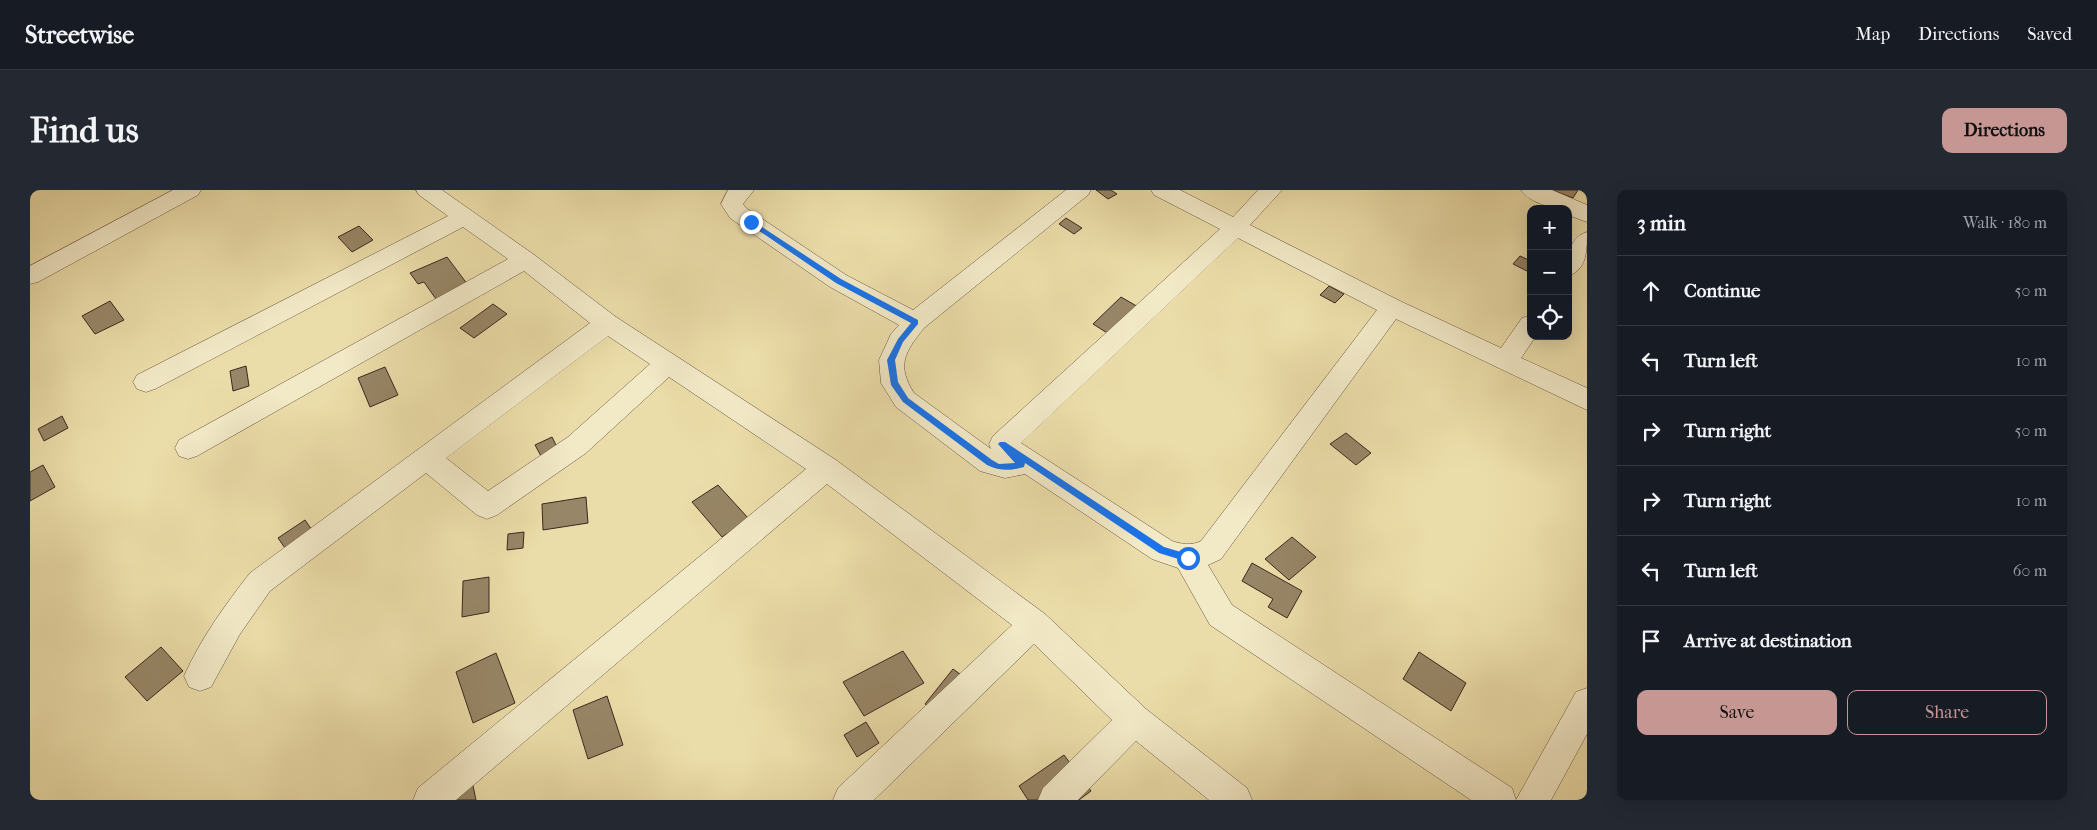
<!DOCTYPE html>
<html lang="en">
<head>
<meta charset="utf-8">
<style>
	:root { --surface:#171b24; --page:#242831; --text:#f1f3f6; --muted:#9ea1a6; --line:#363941; --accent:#c59692 }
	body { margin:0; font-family:"IM FELL French Canon",serif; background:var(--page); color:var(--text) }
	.controls { position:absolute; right:15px; top:15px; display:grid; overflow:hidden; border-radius:10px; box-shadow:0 5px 20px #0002 }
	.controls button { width:45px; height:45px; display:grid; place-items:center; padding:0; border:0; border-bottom:1px solid var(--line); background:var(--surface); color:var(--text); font:25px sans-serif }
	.stop { position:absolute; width:15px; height:15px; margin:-11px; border:4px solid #1a73e8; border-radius:50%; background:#fff }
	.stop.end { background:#1a73e8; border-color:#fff; box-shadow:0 1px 5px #0008 }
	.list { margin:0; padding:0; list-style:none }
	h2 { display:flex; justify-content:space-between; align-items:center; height:65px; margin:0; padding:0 20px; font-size:21px }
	h2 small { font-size:16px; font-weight:400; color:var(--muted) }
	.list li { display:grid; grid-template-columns:32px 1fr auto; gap:15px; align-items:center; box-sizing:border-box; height:70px; padding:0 20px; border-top:1px solid var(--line) }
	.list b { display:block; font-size:19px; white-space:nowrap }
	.list em { font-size:16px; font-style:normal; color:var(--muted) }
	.actions { display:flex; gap:10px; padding:15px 20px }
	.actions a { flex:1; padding:11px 0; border:1px solid var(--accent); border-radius:10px; text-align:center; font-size:18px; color:var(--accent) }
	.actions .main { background:var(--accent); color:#111 }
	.icon { flex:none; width:28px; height:28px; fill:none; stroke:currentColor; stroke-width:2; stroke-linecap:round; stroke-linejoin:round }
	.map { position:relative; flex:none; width:1557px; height:610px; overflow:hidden; border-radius:10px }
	header { display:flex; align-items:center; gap:30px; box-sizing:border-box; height:70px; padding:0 25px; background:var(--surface); border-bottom:1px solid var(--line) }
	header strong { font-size:24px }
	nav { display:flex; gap:28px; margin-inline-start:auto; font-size:18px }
	.intro { display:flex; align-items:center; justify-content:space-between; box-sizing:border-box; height:120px; padding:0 30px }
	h1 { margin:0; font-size:35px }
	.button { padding:12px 22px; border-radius:10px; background:var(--accent); color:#111; font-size:18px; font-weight:700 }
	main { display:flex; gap:30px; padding:0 30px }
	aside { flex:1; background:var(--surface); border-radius:10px; box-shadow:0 5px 20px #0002 }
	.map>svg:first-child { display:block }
</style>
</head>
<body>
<header>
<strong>Streetwise</strong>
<nav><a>Map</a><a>Directions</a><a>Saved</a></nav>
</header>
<div class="intro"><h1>Find us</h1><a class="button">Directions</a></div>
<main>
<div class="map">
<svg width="1557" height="610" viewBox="0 0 1557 610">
	<rect width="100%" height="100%" fill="#ebdda9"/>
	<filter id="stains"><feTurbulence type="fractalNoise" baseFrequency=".004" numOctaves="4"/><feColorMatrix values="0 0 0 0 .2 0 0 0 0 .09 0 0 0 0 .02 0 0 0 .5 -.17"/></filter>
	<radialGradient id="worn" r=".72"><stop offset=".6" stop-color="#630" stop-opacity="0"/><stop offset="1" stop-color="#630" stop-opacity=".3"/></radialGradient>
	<path fill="#978667" stroke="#3c2820" d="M1066 0H1081L1087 4 1078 9Z
		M1522 0H1548L1543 8Z
		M1036 28 1052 38 1044 44 1029 34Z
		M329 36 343 50 322 62 308 47Z
		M1490 66 1501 71V83L1483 74Z
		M417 67 447 107 415 122 394 92 388 94 380 83Z
		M1299 96 1314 104 1305 113 1290 105Z
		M1091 107 1110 118 1082 146 1063 134Z
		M80 111 94 130 65 144 52 126Z
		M463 114 477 124 444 148 430 138Z
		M216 176 219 196 203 201 200 181Z
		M355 177 368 205 340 217 328 188Z
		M32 226 38 238 14 251 8 239Z
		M1316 243 1341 263 1326 275 1300 254Z
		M522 247 529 261 512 268 505 255Z
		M13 275 25 297 0 311V282Z
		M688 295 719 329 692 347 662 312Z
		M556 307 558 333 513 340 512 314Z
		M275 330 282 340 255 358 248 348Z
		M494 342 493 358 477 360 478 344Z
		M1262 347 1286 367 1259 390 1235 369Z
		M1222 373 1272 401 1257 428 1238 417 1243 409 1212 391Z
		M459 387V422L432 427 433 391Z
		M131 457 153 481 117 511 95 487Z
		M873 461 894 493 834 526 813 492Z
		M1389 462 1436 493 1421 521 1373 489Z
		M466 463 485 513 443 533 426 482Z
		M923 479 945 495 917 531 895 514Z
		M577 506 593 555 558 569 543 520Z
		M836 532 849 553 827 567 814 545Z
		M1034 565 1061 601 1049 610H998L989 596Z
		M442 591 446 610H417Z"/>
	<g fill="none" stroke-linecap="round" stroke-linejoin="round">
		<defs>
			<path id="minor" d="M143 0H171L168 5 8 92 0 94V76Z
				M386 0H412L503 64 586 127 806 270 1015 424 1116 519 1217 598 1222 610H1179L1106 551 1048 610H1008L1013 598 1082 530 1004 454 844 610H803L808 598 982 435 797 294 426 610H383L388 598 776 279 639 187 556 263 467 325 457 329 447 325 396 283 240 401 210 444 181 497 170 501 159 497 154 486C171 448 195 415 220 383L560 133 494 81 167 266 158 269 149 266 145 258 149 250 478 69 433 37 125 199 116 202 107 199 103 192 107 185 418 26 389 5ZM578 146 620 174 538 247 458 301 416 268Z
				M698 0H724L713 14 716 18 816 85 883 120 1036 0H1061L1058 5 894 138C875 162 866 175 884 203L961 259 959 254 963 246 1190 39 1124 5 1121 0H1150L1203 27 1228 0H1252L1220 35 1370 111 1471 158 1492 128 1501 125V146H1506L1491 168 1557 198V220L1366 129 1191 369 1178 375 1202 415 1482 598 1486 610 1546 502 1557 498V544L1521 610H1441L1180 435 1148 378 1122 369 995 284 975 288 950 281 866 217 851 193 849 170 861 144 869 135 800 97 700 28 691 14ZM1208 48 1347 120 1171 351C1162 356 1151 354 1142 351L991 253Z
				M1491 0H1522L1557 15V32L1538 25V19C1524 19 1499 13 1491 0Z
				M1557 42C1557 60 1557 80 1538 86 1538 69 1537 48 1557 42Z"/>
		</defs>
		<use href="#minor" stroke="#685542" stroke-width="1"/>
		<use href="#minor" fill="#f2e9c7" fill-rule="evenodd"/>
	</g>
	<path fill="#1a73e8" d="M719 31H723L811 89 888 130V134L873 152 865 170 868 192 878 208 962 270 969 274 985 273 968 254 970 252H975L1134 357 1161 365V370L1158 372 1129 363 995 273 994 277C980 281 970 281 957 275L873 212 861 195 857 170 868 149 881 133 806 93 719 34Z"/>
	<rect width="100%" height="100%" filter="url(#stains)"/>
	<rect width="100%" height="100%" fill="url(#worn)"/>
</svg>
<div class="controls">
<button>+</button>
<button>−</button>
<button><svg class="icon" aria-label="locate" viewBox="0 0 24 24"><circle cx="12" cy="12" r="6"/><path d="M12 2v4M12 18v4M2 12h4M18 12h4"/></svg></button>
</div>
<div class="stop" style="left:1158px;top:368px"></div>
<div class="stop end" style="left:721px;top:32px"></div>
</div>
<aside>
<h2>3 min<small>Walk · 180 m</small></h2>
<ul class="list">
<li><svg class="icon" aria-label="ahead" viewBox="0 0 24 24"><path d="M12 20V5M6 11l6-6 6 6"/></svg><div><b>Continue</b></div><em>50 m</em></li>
<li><svg class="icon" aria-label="left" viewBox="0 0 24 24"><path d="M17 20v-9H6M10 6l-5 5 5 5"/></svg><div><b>Turn left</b></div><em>10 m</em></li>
<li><svg class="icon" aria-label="right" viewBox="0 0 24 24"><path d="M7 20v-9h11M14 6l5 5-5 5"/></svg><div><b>Turn right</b></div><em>50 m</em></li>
<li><svg class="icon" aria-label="right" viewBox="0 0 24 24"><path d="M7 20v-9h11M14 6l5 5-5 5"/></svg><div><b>Turn right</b></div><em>10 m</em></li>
<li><svg class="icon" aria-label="left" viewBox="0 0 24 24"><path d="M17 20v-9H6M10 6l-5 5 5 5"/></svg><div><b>Turn left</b></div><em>60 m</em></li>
<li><svg class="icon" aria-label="arrive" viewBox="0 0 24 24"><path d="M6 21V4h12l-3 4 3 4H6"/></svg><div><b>Arrive at destination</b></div></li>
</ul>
<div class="actions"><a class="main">Save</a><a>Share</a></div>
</aside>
</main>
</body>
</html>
